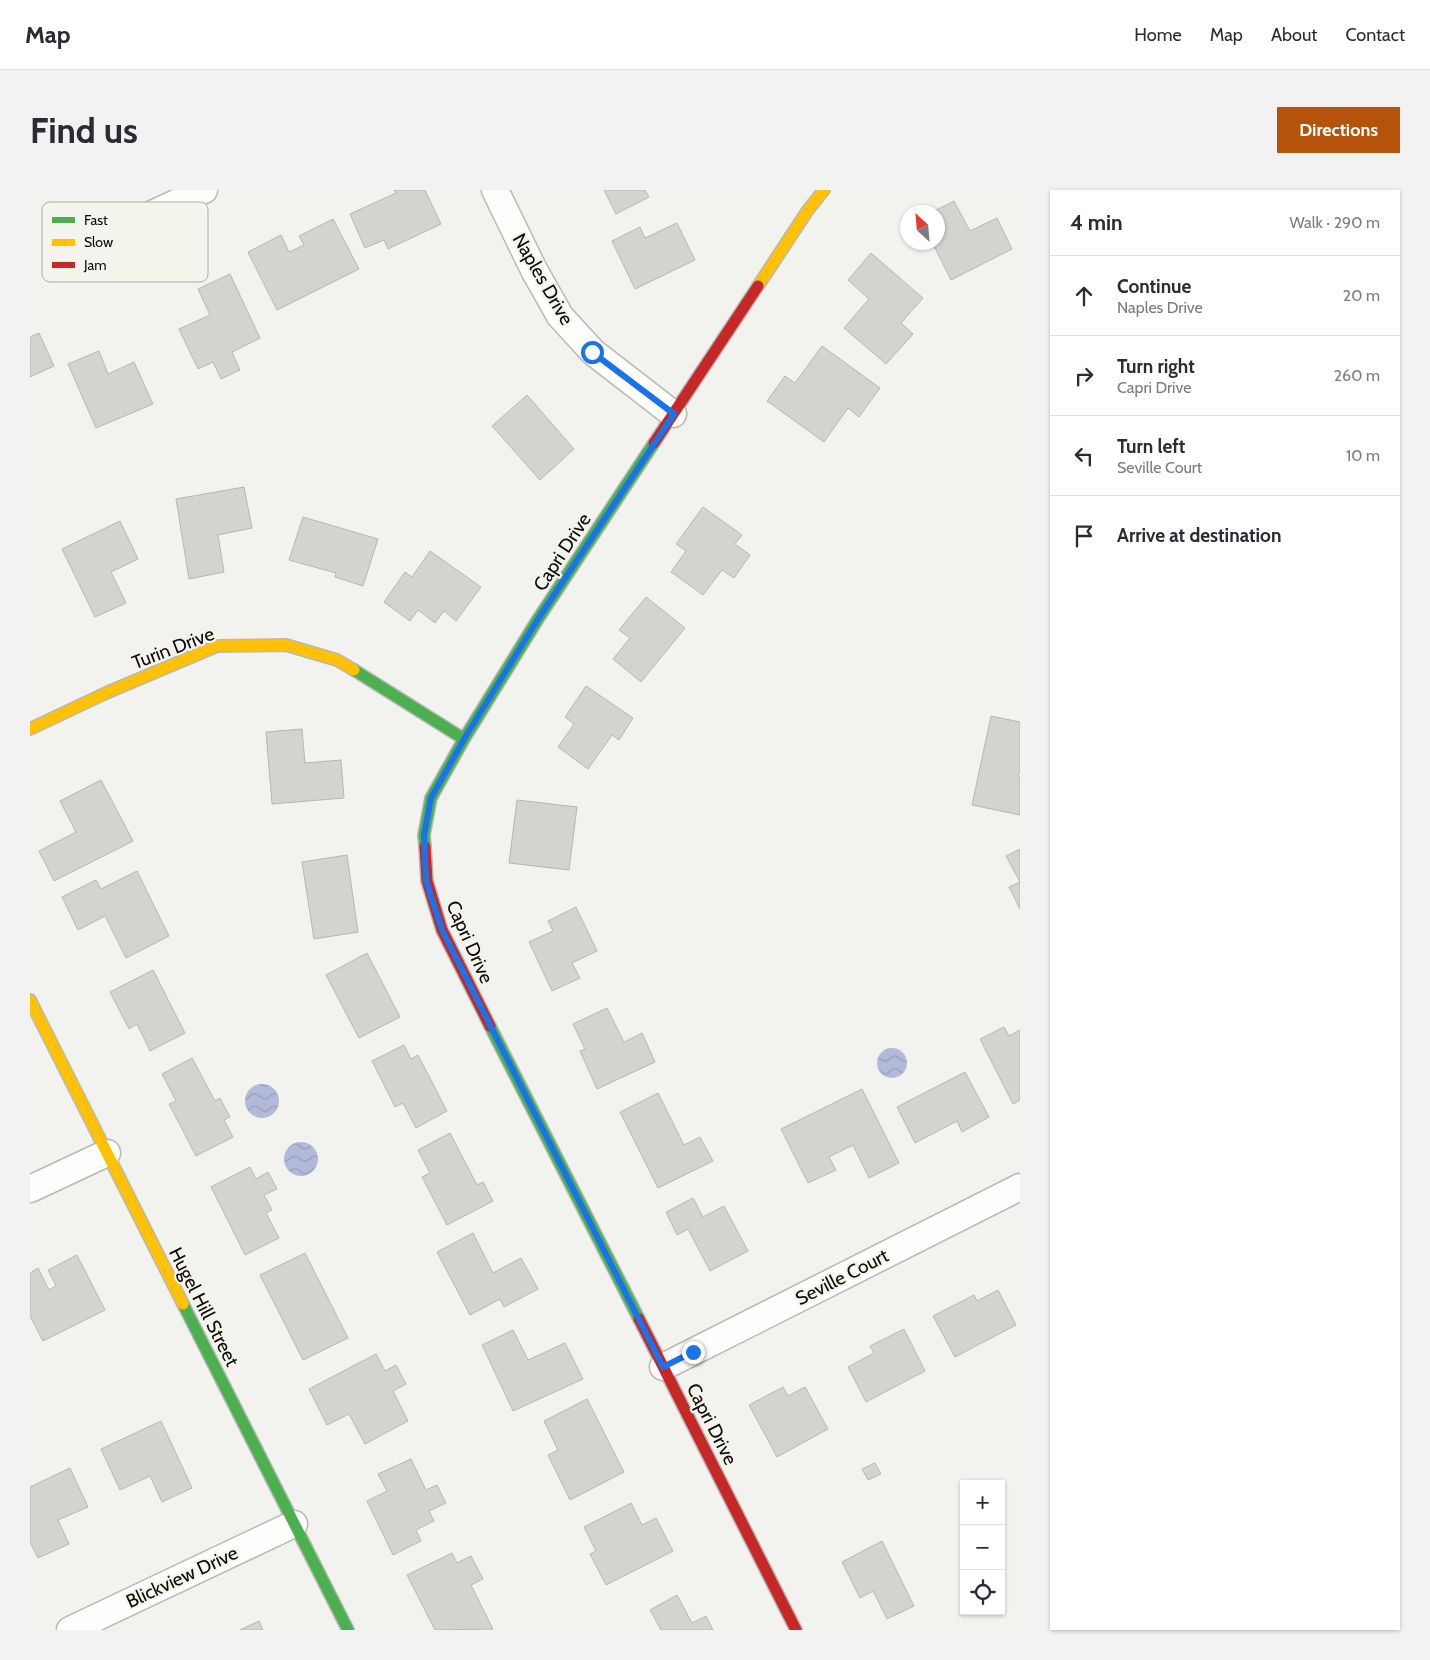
<!DOCTYPE html>
<html lang="en">
<head>
<meta charset="utf-8">
<style>
	:root { --surface:#fff; --page:#f2f2f3; --text:#2b2b33; --muted:#7c7c81; --line:#e1e1e2; --accent:#b45309 }
	body { margin:0; font-family:Cabin,sans-serif; background:var(--page); color:var(--text) }
	.controls { position:absolute; right:15px; bottom:15px; display:grid; overflow:hidden; border-radius:0px; box-shadow:0 1px 4px #0004 }
	.controls button { width:45px; height:45px; display:grid; place-items:center; padding:0; border:0; border-bottom:1px solid var(--line); background:var(--surface); color:var(--text); font:25px sans-serif }
	.compass { position:absolute; left:870px; top:15px; width:45px; height:45px; border-radius:50%; background:var(--surface); box-shadow:0 1px 4px #0004; rotate:334deg }
	.stop { position:absolute; width:15px; height:15px; margin:-11px; border:4px solid #1a73e8; border-radius:50%; background:#fff }
	.stop.end { background:#1a73e8; border-color:#fff; box-shadow:0 1px 5px #0008 }
	.list { margin:0; padding:0; list-style:none }
	h2 { display:flex; justify-content:space-between; align-items:center; height:65px; margin:0; padding:0 20px; font-size:21px }
	h2 small { font-size:16px; font-weight:400; color:var(--muted) }
	.list li { display:grid; grid-template-columns:32px 1fr auto; gap:15px; align-items:center; box-sizing:border-box; height:80px; padding:0 20px; border-top:1px solid var(--line) }
	.list b { display:block; font-size:19px; white-space:nowrap }
	.list p { margin:0; font-size:16px; white-space:nowrap; color:var(--muted) }
	.list em { font-size:16px; font-style:normal; color:var(--muted) }
	.icon { flex:none; width:28px; height:28px; fill:none; stroke:currentColor; stroke-width:2; stroke-linecap:round; stroke-linejoin:round }
	.map { position:relative; flex:none; width:990px; height:1440px; overflow:hidden; border-radius:0px }
	header { display:flex; align-items:center; gap:30px; box-sizing:border-box; height:70px; padding:0 25px; background:var(--surface); border-bottom:1px solid var(--line) }
	header strong { font-size:24px }
	nav { display:flex; gap:28px; margin-inline-start:auto; font-size:18px }
	.intro { display:flex; align-items:center; justify-content:space-between; box-sizing:border-box; height:120px; padding:0 30px }
	h1 { margin:0; font-size:35px }
	.button { padding:12px 22px; border-radius:0px; background:var(--accent); color:#fff; font-size:18px; font-weight:700 }
	main { display:flex; gap:30px; padding:0 30px }
	aside { flex:1; background:var(--surface); border-radius:0px; box-shadow:0 1px 4px #0004 }
	.map>svg:first-child { display:block }
</style>
</head>
<body>
<header>
<strong>Map</strong>
<nav><a>Home</a><a>Map</a><a>About</a><a>Contact</a></nav>
</header>
<div class="intro"><h1>Find us</h1><a class="button">Directions</a></div>
<main>
<div class="map">
<svg width="990" height="1440" viewBox="0 0 990 1440">
	<defs>
		<pattern id="water-waves" width="16" height="10" patternUnits="userSpaceOnUse" patternTransform="scale(1.25)"><rect width="16" height="10" fill="#b2b9d9"/><path d="M0 5q4-4 8 0t8 0" fill="none" stroke="#989eb9"/></pattern>
	</defs>
	<rect width="100%" height="100%" fill="#f2f2ee"/>
	<path fill="url(#water-waves)" d="M847 873a15 15 0 1 1 30 0a15 15 0 1 1-30 0Z
		M215 911a17 17 0 1 1 34 0a17 17 0 1 1-34 0Z
		M254 969a17 17 0 1 1 34 0a17 17 0 1 1-34 0Z"/>
	<path fill="#d3d3d0" stroke="#b6b6b3" d="M364 0H395L411 34 358 59 354 50 335 58 320 24 366 3Z
		M574 0H615L619 7 586 24Z
		M924 11 940 41 967 28 982 59 921 90 902 52H908V22H902Z
		M303 29 329 79 247 120 218 62 251 45 259 62 274 55 269 46Z
		M647 33 665 70 605 99 582 51 610 37 615 48Z
		M841 63 893 108 871 133 883 144 856 174 814 138 839 109 818 90Z
		M200 84 230 148 202 162 210 180 191 189 183 172 168 179 149 139 180 125 168 99Z
		M9 143 24 176 0 187V147Z
		M792 156 850 198 829 227 818 218 794 252 737 211 755 186 765 193Z
		M69 161 78 184 104 172 123 214 66 238 38 174Z
		M497 205 544 259 510 290 462 236Z
		M214 297 222 338 188 345 194 382 159 389 146 309Z
		M673 317 712 345 705 354 720 365 704 388 692 380 673 405 641 382 656 361 646 354Z
		M273 327 348 349 333 396 305 387 306 383 259 370Z
		M90 331 108 369 81 382 96 413 65 427 32 359Z
		M400 361 451 397 426 431 414 421 405 433 388 420 380 431 354 412 375 382 382 387Z
		M616 407 655 438 611 492 583 469 600 448 589 440Z
		M556 496 603 528 589 550 582 545 558 579 528 557 544 534 535 527Z
		M961 526 990 532V580L988 587H990V625L942 615Z
		M272 539 275 573 311 570 314 608 242 614 236 542Z
		M71 590 103 651 24 691 9 661 46 642 30 611Z
		M487 610 547 617 539 680 479 673Z
		M990 659V719L979 697 990 692 976 666Z
		M317 665 328 742 284 749 272 672Z
		M107 681 139 746 96 768 75 726 48 740 32 707 66 690 71 699Z
		M546 717 567 761 542 773 550 788 522 801 499 752 523 741 518 731Z
		M337 763 370 827 329 848 296 785Z
		M123 780 155 843 120 861 107 834 99 839 80 802Z
		M577 818 594 852 612 843 625 872 567 899 550 861 555 859 543 834Z
		M974 837 979 846 990 840V910L983 914 950 849Z
		M374 855 381 869 388 865 417 921 386 938 373 913 365 917 342 871Z
		M162 868 185 911 190 908 200 927 194 930 203 947 166 966 139 914 146 911 132 884Z
		M935 882 959 927 932 942 927 931 885 953 867 917Z
		M832 899 869 973 839 988 823 955 799 967 806 980 778 993 751 939Z
		M628 903 654 955 670 947 683 971 628 998 590 922Z
		M420 943 447 995 453 992 463 1011 417 1035 392 987 400 983 388 960Z
		M220 977 226 989 238 982 247 999 234 1005 242 1020 236 1023 249 1048 215 1065 181 997Z
		M663 1008 673 1027 694 1016 718 1061 680 1081 658 1039 647 1045 636 1022Z
		M443 1043 463 1083 491 1068 508 1099 474 1117 470 1109 440 1125 407 1062Z
		M275 1063 318 1148 273 1170 230 1085Z
		M47 1065 75 1120 13 1151 0 1126V1083L8 1078 19 1100 26 1096 18 1080Z
		M968 1100 986 1135 925 1167 903 1126 944 1105 947 1111Z
		M874 1139 895 1181 836 1212 818 1177 844 1163 840 1156Z
		M483 1140 498 1170 535 1153 553 1189 483 1221 452 1155Z
		M346 1164 355 1181 366 1175 376 1194 363 1201 378 1231 335 1254 319 1224 297 1235 279 1199Z
		M753 1197 758 1206 775 1197 798 1239 747 1267 719 1215Z
		M557 1209 594 1282 540 1310 518 1265 528 1260 514 1231Z
		M131 1231 162 1298 132 1312 120 1286 90 1300 71 1259Z
		M381 1269 396 1300 407 1295 416 1313 399 1321 404 1331 386 1340 391 1351 363 1365 337 1311 357 1301 348 1284Z
		M845 1273 851 1284 838 1290 832 1279Z
		M40 1278 58 1317 28 1330 39 1354 8 1368 0 1352V1297Z
		M601 1313 612 1335 626 1328 643 1361 576 1395 560 1364 566 1361 554 1337Z
		M852 1351 884 1416 857 1429 843 1401 830 1408 812 1372Z
		M422 1363 427 1373 441 1366 453 1389 441 1395 463 1439 405 1440 377 1385Z
		M647 1405 662 1433 676 1426 683 1440H631L620 1420Z
		M229 1431 233 1440H210Z"/>
	<g fill="none" stroke-linecap="round" stroke-linejoin="round">
		<defs>
			<path id="street" d="M465 0 504 80 530 126 563 162 643 224
				M75 46 174 0
				M0 999 77 963
				M633 1177 990 997
				M40 1440 264 1334"/>
			<path id="fast" d="M324 480 434 549
				M395 657 394 645 401 608 434 549 508 429 624 253
				M460 836 609 1129
				M153 1114 318 1440"/>
			<path id="slow" d="M728 96 778 20 794 0
				M0 539 76 503 187 456 256 455 307 470 324 480
				M0 810 153 1114"/>
			<path id="jam" d="M624 253 728 96
				M395 657 397 691 412 740 460 836
				M609 1129 766 1440"/>
		</defs>
		<use href="#street" stroke="#b8b8b5" stroke-width="29"/>
		<use href="#fast" stroke="#b8b8b5" stroke-width="14"/>
		<use href="#slow" stroke="#b8b8b5" stroke-width="14"/>
		<use href="#jam" stroke="#b8b8b5" stroke-width="14"/>
		<use href="#street" stroke="#fdfdfc" stroke-width="26"/>
		<use href="#fast" stroke="#4caf50" stroke-width="11"/>
		<use href="#slow" stroke="#ffc107" stroke-width="11"/>
		<use href="#jam" stroke="#c62828" stroke-width="11"/>
	</g>
	<g fill="none" stroke-linecap="round" stroke-linejoin="round">
		<path stroke="#1a73e8" stroke-width="6" d="M562 162 644 224 508 429 434 549 401 608 394 646 396 691 412 740 633 1177 663 1162"/>
	</g>
	<g text-anchor="middle" dominant-baseline="central" stroke-width="4.5" stroke-linejoin="round" paint-order="stroke">
		<g font-size="19" fill="#0c0b09" stroke="#f4f3ec">
			<text transform="translate(513 89) rotate(60)">Naples Drive</text>
			<text transform="translate(532 362) rotate(-57)">Capri Drive</text>
			<text transform="translate(143 458) rotate(-21)">Turin Drive</text>
			<text transform="translate(440 752) rotate(66)">Capri Drive</text>
			<text transform="translate(812 1087) rotate(-27)">Seville Court</text>
			<text transform="translate(174 1117) rotate(63)">Hugel Hill Street</text>
			<text transform="translate(682 1234) rotate(63)">Capri Drive</text>
			<text transform="translate(152 1387) rotate(-25)">Blickview Drive</text>
		</g>
	</g>
	<rect x="12" y="12" width="166" height="80" rx="8" fill="#f4f3ec" stroke="#aeada8" stroke-width="1"/>
	<rect x="22" y="27" width="23" height="6" fill="#4caf50"/>
	<rect x="22" y="49" width="23" height="7" fill="#ffc107"/>
	<rect x="22" y="72" width="23" height="6" fill="#c62828"/>
	<g font-size="14" fill="#0c0b09">
		<text x="54" y="35">Fast</text>
		<text x="54" y="57">Slow</text>
		<text x="54" y="80">Jam</text>
	</g>
</svg>
<div class="controls">
<button>+</button>
<button>−</button>
<button><svg class="icon" aria-label="locate" viewBox="0 0 24 24"><circle cx="12" cy="12" r="6"/><path d="M12 2v4M12 18v4M2 12h4M18 12h4"/></svg></button>
</div>
<svg class="compass" viewBox="-18 -18 36 36"><path d="M0-13l5 13h-10z" fill="#e53935"/><path d="M0 13l5-13h-10z" fill="#7c7c81"/></svg>
<div class="stop" style="left:562px;top:162px"></div>
<div class="stop end" style="left:663px;top:1162px"></div>
</div>
<aside>
<h2>4 min<small>Walk · 290 m</small></h2>
<ul class="list">
<li><svg class="icon" aria-label="ahead" viewBox="0 0 24 24"><path d="M12 20V5M6 11l6-6 6 6"/></svg><div><b>Continue</b><p>Naples Drive</p></div><em>20 m</em></li>
<li><svg class="icon" aria-label="right" viewBox="0 0 24 24"><path d="M7 20v-9h11M14 6l5 5-5 5"/></svg><div><b>Turn right</b><p>Capri Drive</p></div><em>260 m</em></li>
<li><svg class="icon" aria-label="left" viewBox="0 0 24 24"><path d="M17 20v-9H6M10 6l-5 5 5 5"/></svg><div><b>Turn left</b><p>Seville Court</p></div><em>10 m</em></li>
<li><svg class="icon" aria-label="arrive" viewBox="0 0 24 24"><path d="M6 21V4h12l-3 4 3 4H6"/></svg><div><b>Arrive at destination</b></div></li>
</ul>
</aside>
</main>
</body>
</html>
